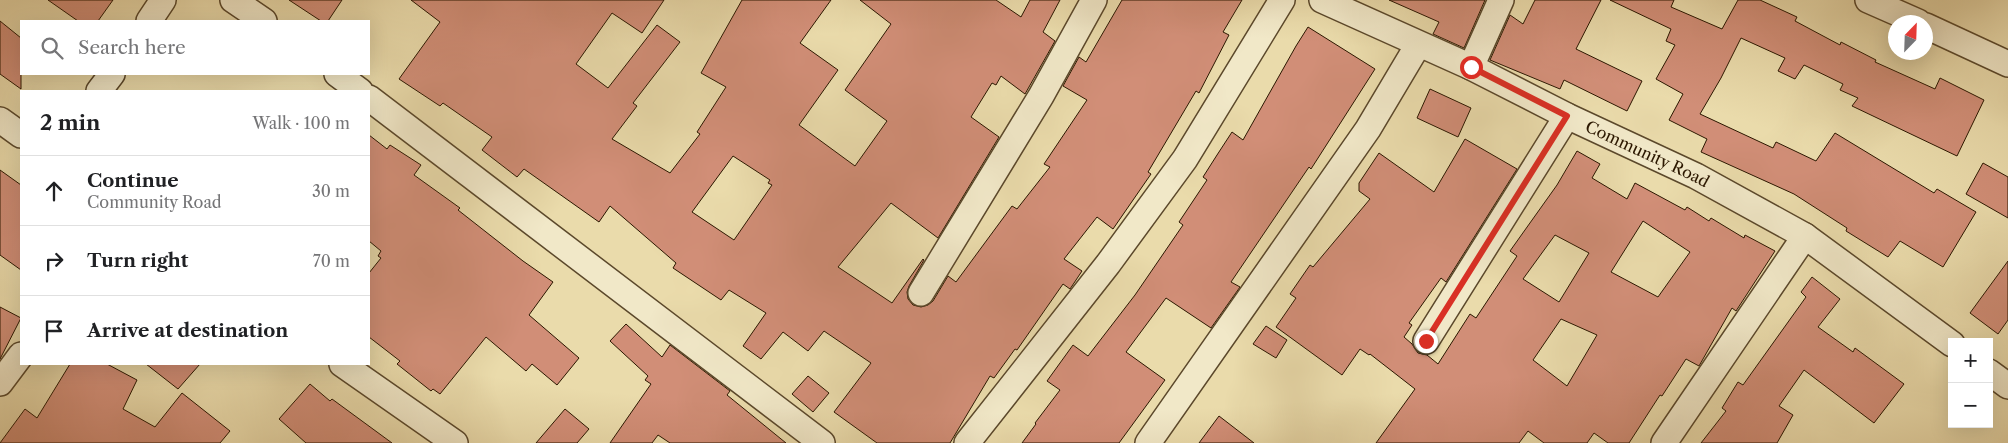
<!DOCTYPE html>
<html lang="en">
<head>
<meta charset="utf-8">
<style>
	:root { --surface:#fff; --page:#f2f2f2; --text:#202124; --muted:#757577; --line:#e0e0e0 }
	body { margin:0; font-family:"Libre Caslon Text",serif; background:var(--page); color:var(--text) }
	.controls { position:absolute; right:15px; bottom:15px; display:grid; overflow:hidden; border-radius:0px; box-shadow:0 5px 20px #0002 }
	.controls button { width:45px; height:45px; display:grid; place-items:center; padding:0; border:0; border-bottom:1px solid var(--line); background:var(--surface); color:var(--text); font:25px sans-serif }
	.compass { position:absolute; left:1888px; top:15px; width:45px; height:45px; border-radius:50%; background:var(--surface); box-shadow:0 5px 20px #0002; rotate:23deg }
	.stop { position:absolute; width:15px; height:15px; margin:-11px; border:4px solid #d93025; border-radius:50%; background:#fff }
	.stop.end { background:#d93025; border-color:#fff; box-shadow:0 1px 5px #0008 }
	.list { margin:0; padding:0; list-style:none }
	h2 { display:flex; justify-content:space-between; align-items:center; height:65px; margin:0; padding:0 20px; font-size:21px }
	h2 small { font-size:16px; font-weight:400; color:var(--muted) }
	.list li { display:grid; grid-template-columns:32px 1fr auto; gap:15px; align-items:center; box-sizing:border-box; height:70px; padding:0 20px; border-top:1px solid var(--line) }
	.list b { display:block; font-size:19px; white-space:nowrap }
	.list p { margin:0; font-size:16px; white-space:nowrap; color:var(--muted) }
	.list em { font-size:16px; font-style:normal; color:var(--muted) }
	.icon { flex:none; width:28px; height:28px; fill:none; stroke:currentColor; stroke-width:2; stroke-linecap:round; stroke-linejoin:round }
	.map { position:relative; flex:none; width:2008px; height:443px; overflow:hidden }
	.search { position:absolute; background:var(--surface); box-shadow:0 5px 20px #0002; left:20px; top:20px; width:350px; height:55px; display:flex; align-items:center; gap:12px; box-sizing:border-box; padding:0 18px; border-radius:0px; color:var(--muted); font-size:19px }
	.panel { position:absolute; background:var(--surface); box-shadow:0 5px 20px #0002; left:20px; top:90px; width:350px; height:275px; border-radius:0px }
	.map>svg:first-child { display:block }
</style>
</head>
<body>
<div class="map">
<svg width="2008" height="443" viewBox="0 0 2008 443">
	<rect width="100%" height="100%" fill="#eadbab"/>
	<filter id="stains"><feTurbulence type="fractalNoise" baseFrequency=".004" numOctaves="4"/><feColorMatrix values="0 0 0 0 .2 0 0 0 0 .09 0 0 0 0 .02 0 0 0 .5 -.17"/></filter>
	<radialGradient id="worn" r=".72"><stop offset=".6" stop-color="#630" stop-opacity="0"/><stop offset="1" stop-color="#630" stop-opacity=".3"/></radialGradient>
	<path fill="#d18e77" stroke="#2b1700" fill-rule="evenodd" d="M48 0H113L98 21H78Z
		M289 0H342L328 21H321Z
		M411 0H664L642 33 612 13 576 64 608 88 657 25 680 42 633 103 637 106 612 139 670 173 700 134 697 132 726 87 701 73 742 0H831L800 43 838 70 799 125 855 166 887 121 845 90 891 24 860 0H996L1021 17 1030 0H1060L1043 32 1055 41 1025 94 1001 76 996 85 992 83 971 117 999 137 938 238 891 203 838 267 892 303 923 259 924 260 909 286 907 292 908 299 913 305 921 307 928 305 933 301 948 276 956 282 1012 206 1017 209 1050 167 1044 164 1087 100 1063 86 1079 57 1086 62 1122 0H1242L1223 32 1229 35 1199 93 1196 91 1148 172 1151 174 1113 229 1097 217 1064 259 1082 271 1070 289 1063 284 1017 350 1015 349 994 378 990 376 950 443H877L834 412 871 363 824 331 808 351 783 332 761 359 743 346 766 313 729 290 721 300 673 268 676 263 610 206 599 222 524 169 517 177 482 150 492 137 443 103 440 106 399 79 440 22ZM733 156 770 180 768 183 772 185 734 240 692 212Z
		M1389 0H1485L1464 48 1433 34 1439 22Z
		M1535 0H1601L1576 49 1642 81 1627 111 1564 80 1560 89 1490 60 1510 15 1523 24Z
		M1610 0H1674L1671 7 1722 29 1738 0H1760L1797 17 1795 21 1840 45 1841 42 1876 60 1875 62 1935 89 1940 78 1984 100 1957 156 1852 106 1858 98 1840 90 1843 84 1804 65 1795 79 1778 71 1785 58 1741 38 1721 78 1700 114 1773 148 1776 142 1816 161 1835 133 1934 193 1937 189 1976 212 1943 267 1900 241 1888 257 1846 231 1847 228 1794 194 1701 152 1707 139 1669 120 1683 94 1656 79 1675 45 1666 41 1671 29Z
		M0 21 21 38V89L0 74Z
		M1308 27 1375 69 1311 169 1309 167 1231 282 1240 287 1211 328 1166 298 1126 352 1165 380 1119 443H1022L1036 424 1035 423 1060 390 1047 381 1073 345 1088 356 1135 295 1183 225 1179 222 1207 180 1203 177 1217 155 1232 132 1243 140 1296 46Z
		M1430 89 1471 108 1458 137 1417 118Z
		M369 135 387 149 390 145 421 165 414 175 460 208 458 210 523 261 553 282 529 315 579 358 557 385 532 364 526 371 486 337 440 394 433 389 431 391 397 364 400 361 369 337V273L381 258 378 256 381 251 369 241Z
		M1465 139 1517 169 1446 282 1441 278 1409 323 1412 325 1404 337 1412 344 1418 353 1427 355 1438 364 1470 314 1476 318 1517 256 1510 251 1557 185 1577 151 1600 164 1592 178 1627 199 1635 183 1685 210 1687 207 1709 221 1711 218 1744 238 1745 235 1775 251 1736 311 1732 308 1699 366 1686 359 1662 396 1660 395 1629 443H1608L1594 433 1587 443H1544L1528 431 1519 443H1376L1415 389 1370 354 1369 355 1360 349 1342 375 1276 327 1296 298 1290 294 1310 265 1313 267 1370 199 1359 191V183L1379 153 1434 192ZM1643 221 1690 252 1658 297 1611 272ZM1555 235 1589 253 1559 302 1523 279ZM1561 319 1597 335 1567 386 1533 360Z
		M1983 163 2008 177V218L1966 194Z
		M0 170 21 185V270L0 255Z
		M2008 261V320L1998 334 1970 313Z
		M1812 277 1840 299 1818 327 1853 352 1855 348 1904 384 1874 423 1804 370 1779 406 1793 415 1777 443H1701L1726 411 1722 408 1738 382 1743 385 1806 297 1801 292Z
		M0 307 21 318 0 359Z
		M626 324 662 357 670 345 730 391 727 395 786 443H670L658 435 652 443H610L651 384 645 380 648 376 610 341Z
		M1266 326 1287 340 1276 358 1253 344Z
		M70 364H107L137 380 123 409 155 427 182 393 230 431 220 443H0L25 409 37 418Z
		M146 364H200L178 389Z
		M808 376 829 393 813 412 792 394Z
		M310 384 330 401 332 399 392 443H306L279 419Z
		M565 409 589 429 577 443H536Z
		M1219 416 1254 443H1199Z"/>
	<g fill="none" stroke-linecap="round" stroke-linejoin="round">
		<defs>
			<g id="street">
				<path d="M233 0 264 21"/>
				<path id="s1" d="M1322 0 1471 67 1567 116 1696 176 1805 236 1952 344"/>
				<path d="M1868 0 1918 22"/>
				<path d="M149 21 163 0"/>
				<path d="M1926 26 2008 64"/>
				<path d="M1471 67 1501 0"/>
				<path d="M337 74 360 91"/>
				<path d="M99 91 112 74"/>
				<path d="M369 98 822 443"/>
				<path d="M0 120 21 135"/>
				<path d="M921 293 1041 96 1094 0"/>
				<path d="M1426 341 1567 116"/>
				<path d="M342 364 455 443"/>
				<path d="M1989 372 2008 386"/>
				<path d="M0 383 21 355"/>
				<path d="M967 443 1108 264 1185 159 1282 0"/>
				<path d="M1148 443 1368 129 1418 45"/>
				<path d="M1664 443 1805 236"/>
			</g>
		</defs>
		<use href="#street" stroke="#5b482b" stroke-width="28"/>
		<use href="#street" stroke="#f1e8c8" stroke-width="25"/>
	</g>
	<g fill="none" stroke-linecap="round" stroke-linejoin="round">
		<path stroke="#d93025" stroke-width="6" d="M1426 341 1567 116 1471 67"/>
	</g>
	<g text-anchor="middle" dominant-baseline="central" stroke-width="4" stroke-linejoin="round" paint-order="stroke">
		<g font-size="16" fill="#2b1700" stroke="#f1e8c8">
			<text stroke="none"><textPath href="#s1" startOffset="360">Community Road</textPath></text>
		</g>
	</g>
	<rect width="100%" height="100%" filter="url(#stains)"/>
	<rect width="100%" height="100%" fill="url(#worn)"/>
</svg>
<div class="controls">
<button>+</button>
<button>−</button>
</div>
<svg class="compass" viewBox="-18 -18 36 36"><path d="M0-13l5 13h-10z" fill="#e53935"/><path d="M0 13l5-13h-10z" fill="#757577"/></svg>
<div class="stop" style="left:1471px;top:67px"></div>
<div class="stop end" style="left:1426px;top:341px"></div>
<div class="search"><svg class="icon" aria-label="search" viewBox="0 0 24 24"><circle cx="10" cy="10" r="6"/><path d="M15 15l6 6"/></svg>Search here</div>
<section class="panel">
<h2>2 min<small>Walk · 100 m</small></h2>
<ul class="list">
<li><svg class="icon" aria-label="ahead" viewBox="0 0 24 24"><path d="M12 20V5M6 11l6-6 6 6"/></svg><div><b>Continue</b><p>Community Road</p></div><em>30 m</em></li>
<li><svg class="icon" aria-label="right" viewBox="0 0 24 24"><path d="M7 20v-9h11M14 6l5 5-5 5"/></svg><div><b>Turn right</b></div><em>70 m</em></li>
<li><svg class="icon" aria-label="arrive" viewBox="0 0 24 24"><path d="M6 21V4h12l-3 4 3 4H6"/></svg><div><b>Arrive at destination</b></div></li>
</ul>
</section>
</div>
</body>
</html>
